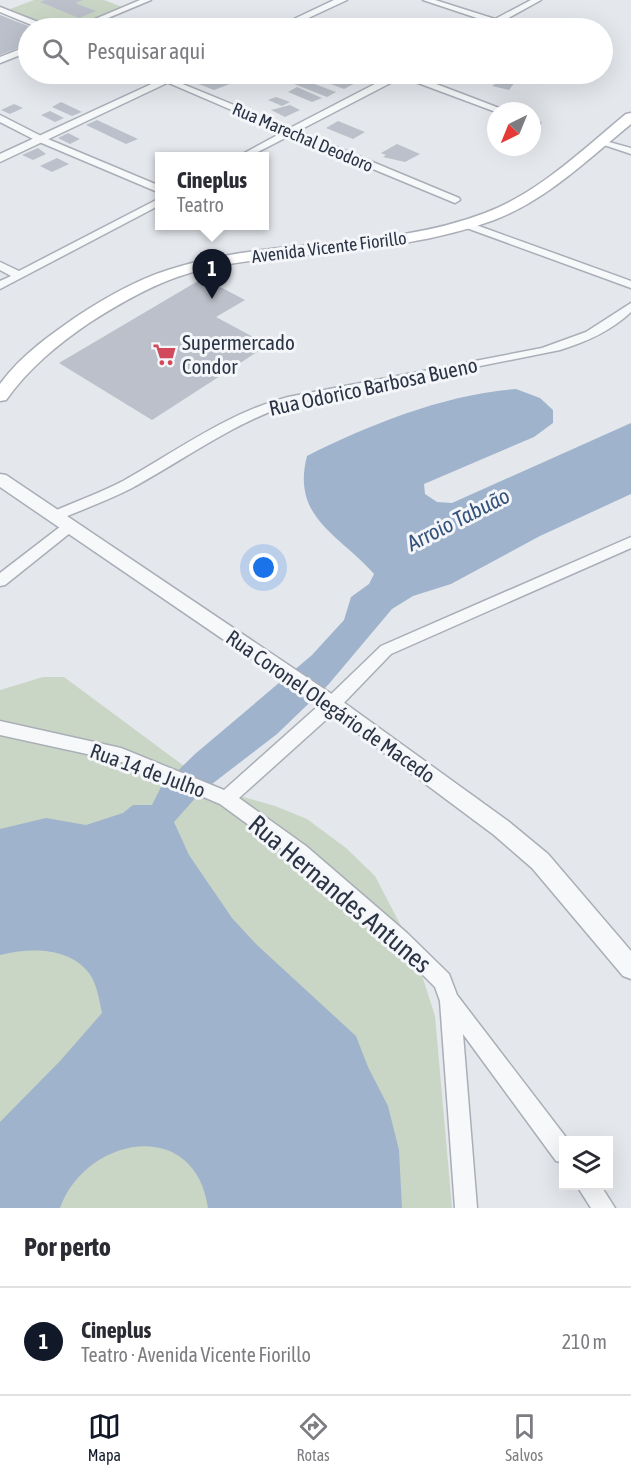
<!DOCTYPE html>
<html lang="pt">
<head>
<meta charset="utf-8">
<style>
	:root { --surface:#fff; --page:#f7f7f7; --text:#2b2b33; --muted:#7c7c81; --line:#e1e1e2; --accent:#111827 }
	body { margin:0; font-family:"Asap Condensed",sans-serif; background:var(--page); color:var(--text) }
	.controls { position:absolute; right:18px; bottom:18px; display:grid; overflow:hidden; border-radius:0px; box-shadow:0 6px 24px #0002 }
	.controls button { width:54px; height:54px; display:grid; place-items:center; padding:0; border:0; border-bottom:2px solid var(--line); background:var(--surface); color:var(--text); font:30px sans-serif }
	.compass { position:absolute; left:487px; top:102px; width:54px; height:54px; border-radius:50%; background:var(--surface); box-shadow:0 6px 24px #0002; rotate:223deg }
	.you { position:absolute; left:264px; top:568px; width:21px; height:21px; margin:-15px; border:4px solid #fff; border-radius:50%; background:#1a73e8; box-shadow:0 0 0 9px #1a73e833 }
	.badge { display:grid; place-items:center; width:39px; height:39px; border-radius:50%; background:var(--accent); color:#fff; font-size:20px; font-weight:700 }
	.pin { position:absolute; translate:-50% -50px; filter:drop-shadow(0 2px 3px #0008) }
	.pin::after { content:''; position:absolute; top:32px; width:21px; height:18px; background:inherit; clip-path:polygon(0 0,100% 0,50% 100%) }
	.popup { position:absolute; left:155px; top:152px; width:114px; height:78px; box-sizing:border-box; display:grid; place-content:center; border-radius:0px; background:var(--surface); filter:drop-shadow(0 2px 4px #0005); font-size:20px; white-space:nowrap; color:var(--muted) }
	.popup b { font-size:22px; color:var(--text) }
	.popup::after { content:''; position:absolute; left:50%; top:100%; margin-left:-12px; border:12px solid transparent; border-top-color:var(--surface) }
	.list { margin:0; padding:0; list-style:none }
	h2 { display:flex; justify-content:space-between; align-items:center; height:78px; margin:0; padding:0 24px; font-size:26px }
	h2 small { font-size:20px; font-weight:400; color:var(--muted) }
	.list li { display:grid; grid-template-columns:39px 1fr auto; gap:18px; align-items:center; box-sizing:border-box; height:108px; padding:0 24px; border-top:2px solid var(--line) }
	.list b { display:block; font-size:22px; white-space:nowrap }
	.list p { margin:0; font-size:20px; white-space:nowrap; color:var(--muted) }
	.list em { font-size:20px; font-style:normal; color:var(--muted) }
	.icon { flex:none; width:33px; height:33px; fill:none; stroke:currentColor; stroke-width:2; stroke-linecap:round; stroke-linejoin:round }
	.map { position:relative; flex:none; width:631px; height:1208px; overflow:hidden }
	.search { position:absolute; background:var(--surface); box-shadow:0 6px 24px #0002; left:18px; right:18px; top:18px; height:66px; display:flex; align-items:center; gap:15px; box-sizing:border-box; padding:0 21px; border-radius:33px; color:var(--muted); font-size:22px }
	.sheet { height:186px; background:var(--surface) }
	nav { display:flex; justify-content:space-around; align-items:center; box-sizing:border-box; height:84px; border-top:2px solid var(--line); background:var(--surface); font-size:16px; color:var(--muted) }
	nav a { display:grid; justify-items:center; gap:3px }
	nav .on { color:var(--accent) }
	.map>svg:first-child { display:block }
</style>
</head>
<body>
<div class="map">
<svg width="631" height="1208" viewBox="0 0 631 1208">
	<rect width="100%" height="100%" fill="#e4e7ec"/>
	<path fill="#c9d6c5" d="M34 0H104L125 8 75 28H48L5 11Z
		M43 677H64L215 789 275 806 307 819 346 848 375 876 401 926 418 963 435 1016 452 1208H0V690Z"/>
	<path fill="#9fb4cc" d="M516 389 540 398 553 410V423L534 437 424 484 425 494 437 502 452 503 631 423V494L540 536 451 584 413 596 392 609 328 685 277 734 199 794 174 822 189 855 232 918 257 945 356 1036 368 1067 388 1106 399 1150 402 1208H208C195 1116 86 1136 60 1208H0V1122L60 1061 102 1013C99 999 97 984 89 973 68 946 28 948 0 955V829L46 818 86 825 123 813 133 805H152L161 787 195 754 312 655 344 620 351 597 369 584 374 574C339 534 291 518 307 456 368 425 446 394 516 389Z"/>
	<path fill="#bbc0ca" d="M45 0H83L75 3 96 11 79 18 40 2Z
		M0 15 33 28H28V44L0 55Z
		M75 74H102L81 83 68 77Z
		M207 74H256L214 90 191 81Z
		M304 74H373L344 89Z
		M293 76 336 92 327 97 284 80Z
		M503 79 515 82 509 90 492 86Z
		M297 87 322 98 312 102 288 92Z
		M276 97 290 102 282 106 268 100Z
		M61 102 82 112 72 116 52 107Z
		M14 104 23 108 10 114 1 110Z
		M290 105 300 110 285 117 271 110Z
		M50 111 64 118 55 122 41 115Z
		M97 120 138 139 126 144 86 125Z
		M338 121 365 132 353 139 326 128Z
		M68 133 80 139 70 144 58 138Z
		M397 144 420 154 405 162 383 157 386 155 381 153Z
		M38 148 46 154 33 160 22 155Z
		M57 158 69 164 52 172 40 166Z
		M203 278 245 300 216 317 268 345 152 420 59 363Z"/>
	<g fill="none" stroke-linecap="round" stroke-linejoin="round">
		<defs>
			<path id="minor" d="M140 0H151L84 28H74Z
				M423 0H435L495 19 531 0H541L503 21 521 28H510L496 24 488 28H479L489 22Z
				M0 7 48 26 49 28H39L0 12Z
				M28 46V52L0 63V57Z
				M148 74H158L290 128 394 74H410L507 111 496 112 402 77 298 131 459 198 460 200 455 203 291 135 250 156H239L283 132Z
				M0 115 43 137 160 186V193L37 141 0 122Z
				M532 119 540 123 532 125Z
				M598 139 631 148V154L598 143Z
				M160 198V205L0 289V281L11 276 0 270V262L19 271Z
				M465 221 631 281V288L461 226 460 224Z
				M631 303V312C611 331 586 342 560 350L290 404C232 424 185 459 132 488 109 500 84 509 60 519H50L48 516 50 513C74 502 100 493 123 481 177 451 227 413 288 397L542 348 586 332Z
				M70 521 75 523 77 526 75 529 5 585 0 586V573L65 523Z
				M631 537V548L391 654 338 709 239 798 306 846 407 933 449 974 457 995 568 1140H564V1163L556 1161 463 1034 477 1208H455L440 1001 435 987 393 945 294 858 220 804 119 761 0 735V721L121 748 224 790 326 699 381 646Z
				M577 1186H601L615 1208H591Z"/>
			<path id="tertiary" d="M334 0H347L287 28H275Z
				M173 74H186L0 162V154Z
				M0 474 6 475 339 699 508 821 548 854 631 951V979L623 976 532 868 494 835 325 709 0 487Z"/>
			<path id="secondary" d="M631 113V124C588 159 547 200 494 220 437 241 376 248 316 254 270 259 222 261 177 277 146 288 117 305 89 323 57 345 29 368 6 400L0 401V384C21 355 50 335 79 315 107 297 136 280 168 270 271 236 383 252 485 213 540 192 582 150 626 114Z"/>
		</defs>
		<use href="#minor" stroke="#a9aeb7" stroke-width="3"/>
		<use href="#tertiary" stroke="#a9aeb7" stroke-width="3"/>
		<use href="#secondary" stroke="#a9aeb7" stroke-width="3"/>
		<use href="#minor" fill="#f7f8fa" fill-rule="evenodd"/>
		<use href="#tertiary" fill="#f7f8fa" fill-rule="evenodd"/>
		<use href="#secondary" fill="#fff" fill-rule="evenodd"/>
	</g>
	<defs>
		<symbol id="supermarket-bare" viewBox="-9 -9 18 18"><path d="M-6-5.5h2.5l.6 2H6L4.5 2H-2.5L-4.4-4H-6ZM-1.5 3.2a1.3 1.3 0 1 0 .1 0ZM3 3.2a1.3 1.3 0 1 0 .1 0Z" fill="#d1495b" stroke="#f4f6f9" stroke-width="2.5" paint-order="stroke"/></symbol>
	</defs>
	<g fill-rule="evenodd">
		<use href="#supermarket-bare" x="148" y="338" width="33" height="33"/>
	</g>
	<g text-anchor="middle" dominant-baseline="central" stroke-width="6" stroke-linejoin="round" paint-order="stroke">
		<g font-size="18" fill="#2b3445" stroke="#f4f6f9">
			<text transform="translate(303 137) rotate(23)">Rua Marechal Deodoro</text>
			<text transform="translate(329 247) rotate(-7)">Avenida Vicente Fiorillo</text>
		</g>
		<g font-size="21" fill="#2b3445" stroke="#f4f6f9" text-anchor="start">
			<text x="182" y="342">Supermercado<tspan x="182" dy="24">Condor</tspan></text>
		</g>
		<g font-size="21" fill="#2b3445" stroke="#f4f6f9">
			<text transform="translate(373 386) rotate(-12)">Rua Odorico Barbosa Bueno</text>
			<text transform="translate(331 706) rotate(35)">Rua Coronel Olegário de Macedo</text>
			<text transform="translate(148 770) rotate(20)">Rua 14 de Julho</text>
		</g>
		<g font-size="22" font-style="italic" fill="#34527a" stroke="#f4f6f9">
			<text transform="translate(458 519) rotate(-27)">Arroio Tabuão</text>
		</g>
		<g font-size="26" fill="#2b3445" stroke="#f4f6f9">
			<text transform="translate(340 894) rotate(40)">Rua Hernandes Antunes</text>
		</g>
	</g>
</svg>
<div class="controls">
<button><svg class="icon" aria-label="layers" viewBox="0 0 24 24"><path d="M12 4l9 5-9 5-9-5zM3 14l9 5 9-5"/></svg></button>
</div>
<svg class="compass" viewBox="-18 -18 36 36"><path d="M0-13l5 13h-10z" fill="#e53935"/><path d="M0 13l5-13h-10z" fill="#7c7c81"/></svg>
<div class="you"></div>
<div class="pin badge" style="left:212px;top:299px">1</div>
<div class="popup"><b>Cineplus</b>Teatro</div>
<div class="search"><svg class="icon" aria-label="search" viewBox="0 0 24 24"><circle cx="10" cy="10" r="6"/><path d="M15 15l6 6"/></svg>Pesquisar aqui</div>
</div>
<section class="sheet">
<h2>Por perto<small></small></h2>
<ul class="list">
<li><span class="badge">1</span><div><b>Cineplus</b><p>Teatro · Avenida Vicente Fiorillo</p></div><em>210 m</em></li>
</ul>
</section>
<nav>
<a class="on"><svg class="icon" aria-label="map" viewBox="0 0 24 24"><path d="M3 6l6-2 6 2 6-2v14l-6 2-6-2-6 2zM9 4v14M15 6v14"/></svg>Mapa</a>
<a><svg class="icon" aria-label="directions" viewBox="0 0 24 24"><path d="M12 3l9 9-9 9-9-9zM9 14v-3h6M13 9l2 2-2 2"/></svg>Rotas</a>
<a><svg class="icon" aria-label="saved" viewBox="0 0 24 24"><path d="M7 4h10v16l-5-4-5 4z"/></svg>Salvos</a>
</nav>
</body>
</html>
